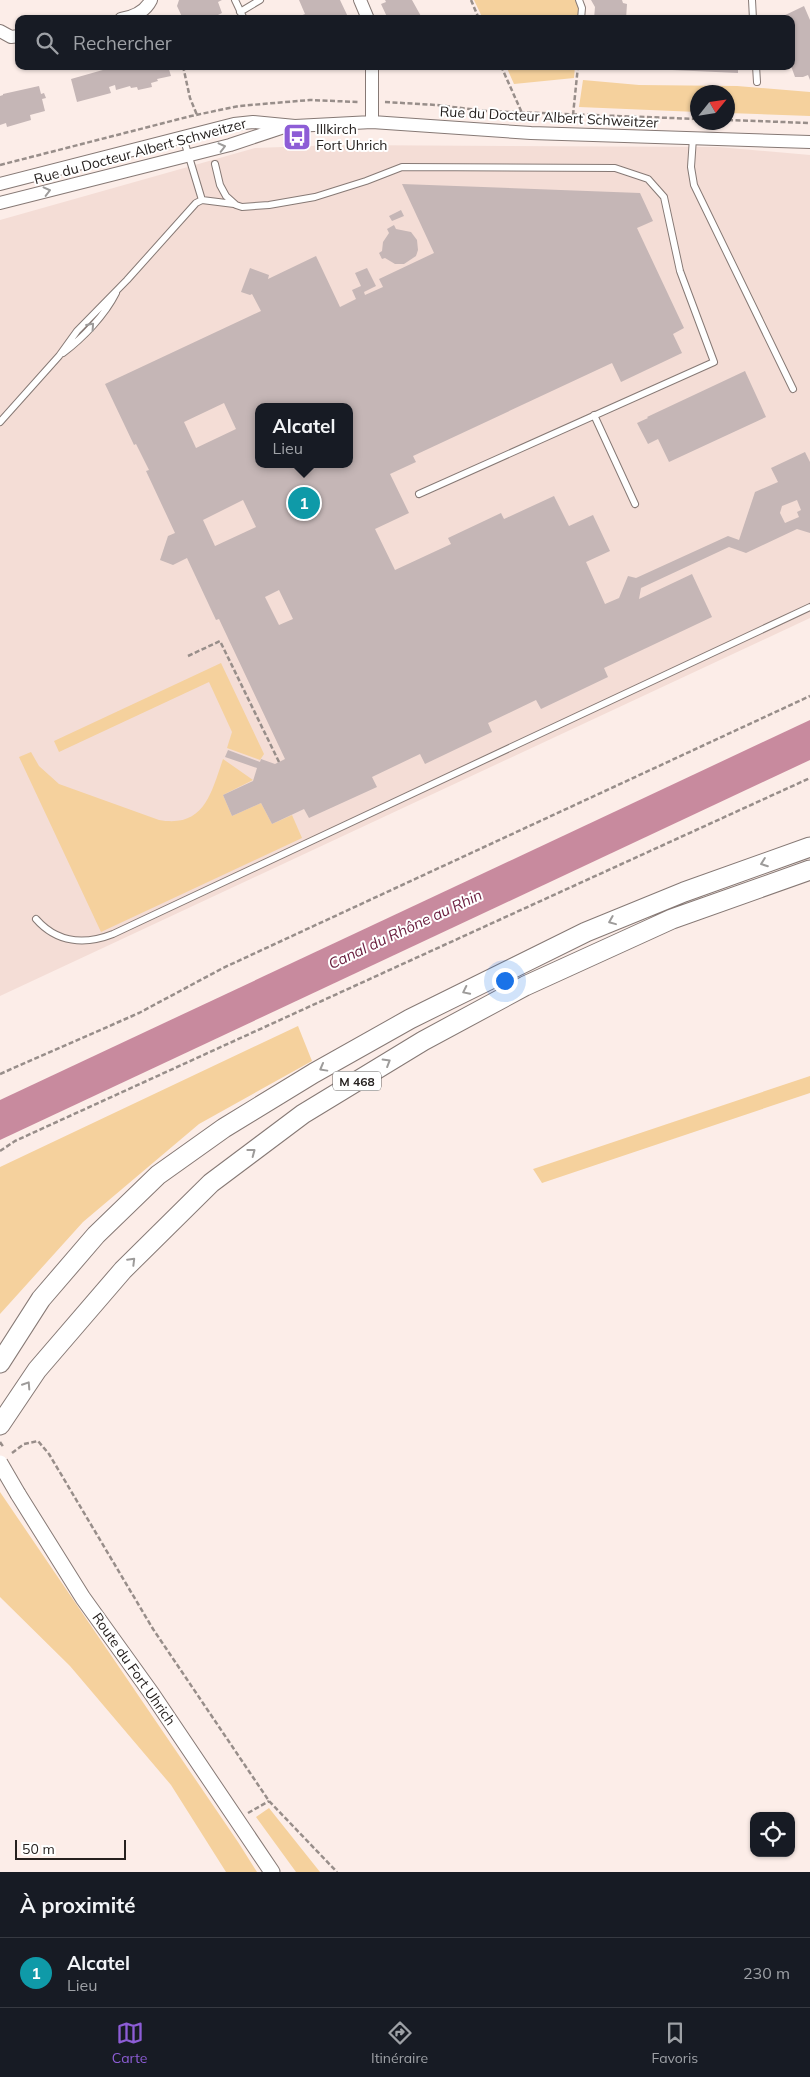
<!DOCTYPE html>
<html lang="fr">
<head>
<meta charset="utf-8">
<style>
	:root { --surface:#171b24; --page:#20242c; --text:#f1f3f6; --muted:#9ea1a6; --line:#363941; --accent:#8d5dd6 }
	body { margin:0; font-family:Mulish,sans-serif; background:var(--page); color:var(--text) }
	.controls { position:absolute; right:15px; bottom:15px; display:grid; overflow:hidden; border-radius:10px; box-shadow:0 1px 4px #0004 }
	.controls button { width:45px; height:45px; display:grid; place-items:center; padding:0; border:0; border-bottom:1px solid var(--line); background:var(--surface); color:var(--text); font:25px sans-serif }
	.compass { position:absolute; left:690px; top:85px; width:45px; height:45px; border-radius:50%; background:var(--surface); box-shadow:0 1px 4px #0004; rotate:60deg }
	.scale { position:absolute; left:15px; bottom:12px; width:111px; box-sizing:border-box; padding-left:5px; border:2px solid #26211f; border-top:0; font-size:14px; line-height:18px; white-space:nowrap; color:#26211f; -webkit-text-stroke:4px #fff; paint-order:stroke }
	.you { position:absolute; left:504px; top:980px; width:18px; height:18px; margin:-12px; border:4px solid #fff; border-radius:50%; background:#1a73e8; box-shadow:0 0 0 8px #1a73e833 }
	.badge { display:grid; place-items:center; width:32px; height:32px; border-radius:50%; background:var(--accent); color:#fff; font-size:16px; font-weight:700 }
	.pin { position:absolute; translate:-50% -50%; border:2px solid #fff; box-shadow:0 1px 5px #0006 }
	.popup { position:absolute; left:255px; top:403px; width:98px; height:65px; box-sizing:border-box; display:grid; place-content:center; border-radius:10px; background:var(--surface); filter:drop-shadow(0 1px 4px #0005); font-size:16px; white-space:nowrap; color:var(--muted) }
	.popup b { font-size:19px; color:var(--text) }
	.popup::after { content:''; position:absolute; left:50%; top:100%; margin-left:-10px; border:10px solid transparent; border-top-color:var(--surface) }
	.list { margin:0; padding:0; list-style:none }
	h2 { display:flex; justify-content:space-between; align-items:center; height:65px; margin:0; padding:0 20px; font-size:21px }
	h2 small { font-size:16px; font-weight:400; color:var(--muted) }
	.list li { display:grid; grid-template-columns:32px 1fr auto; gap:15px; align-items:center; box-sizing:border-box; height:70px; padding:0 20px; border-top:1px solid var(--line) }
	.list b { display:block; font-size:19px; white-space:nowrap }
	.list p { margin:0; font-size:16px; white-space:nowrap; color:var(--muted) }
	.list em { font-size:16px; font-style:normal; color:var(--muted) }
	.icon { flex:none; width:28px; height:28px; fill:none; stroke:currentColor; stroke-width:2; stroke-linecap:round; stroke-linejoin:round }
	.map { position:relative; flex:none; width:810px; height:1872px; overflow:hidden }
	.search { position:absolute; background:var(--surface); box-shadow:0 1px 4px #0004; left:15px; right:15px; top:15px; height:55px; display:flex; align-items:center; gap:12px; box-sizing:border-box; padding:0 18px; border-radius:10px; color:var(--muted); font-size:19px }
	.sheet { height:135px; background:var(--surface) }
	nav { display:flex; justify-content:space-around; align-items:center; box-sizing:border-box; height:70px; border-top:1px solid var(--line); background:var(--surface); font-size:14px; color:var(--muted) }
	nav a { display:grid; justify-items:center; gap:2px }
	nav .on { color:var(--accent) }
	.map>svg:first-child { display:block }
</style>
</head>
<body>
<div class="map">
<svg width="810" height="1872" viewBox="0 0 810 1872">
	<rect width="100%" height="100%" fill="#fcede8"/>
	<path fill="#f4ddd6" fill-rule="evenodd" d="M338 145 718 147 810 155V618L0 996V220L255 148ZM259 407H349V464H259Z"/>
	<path fill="#f5d19d" d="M474 0H575L579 9 578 19H483Z
		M506 66H575L574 78 514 84Z
		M583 80 639 85 737 86 810 92V116L728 113V92H698L697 112 579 107Z
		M221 663 264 754 260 760 227 748 232 732 209 682 59 752 54 741Z
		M31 752 39 766 59 784 159 820C204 828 211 794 223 759L253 780 223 795 232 816 261 803 272 824 292 815 302 838 101 932 19 757Z
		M298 1026 312 1061 199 1124 83 1222 0 1314V1167Z
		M810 1076V1093L542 1183 533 1169Z
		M0 1492 238 1842 257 1872H226L171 1785 70 1666 0 1597Z
		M269 1808 320 1872H296L256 1817Z"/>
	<path fill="#c88a9e" d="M810 720V760L0 1140V1100Z"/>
	<path fill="#c5b6b6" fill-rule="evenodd" d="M179 0H222L218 2 222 13 210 19H183L177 6Z
		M299 0H340L349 19H299L298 17 305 14Z
		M385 0H412L422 18 388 19 381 4 386 2Z
		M591 0H622L623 3 627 4 626 19H594L595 7Z
		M804 6 810 20V80L808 75 803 77H795L791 66V19H777Z
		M117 66H168L171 76 157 79 158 81 151 83 152 87 138 90 137 87 131 88 130 86 116 90 115 85 109 87 111 93 77 102 71 79Z
		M672 66H738V73L672 70Z
		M39 86 41 94 44 93 46 98 42 99 45 111 30 115 31 120 7 127 6 123 0 125V96L3 95V94Z
		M402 184 640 193 653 221 637 228 684 328 673 334 682 353 621 382 612 363 413 456 416 462 390 474 409 513 375 529 395 570 451 544 448 538 501 513 504 519 554 496 569 526 593 515 610 551 586 562 605 604 619 598 628 576 636 578 728 536 739 540 755 492 778 482 771 468 805 452 810 462V533L797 529 746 553 729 547 641 588 639 599 692 574 712 617 604 668 608 677 541 709 536 700 488 723 492 732 425 764 420 754 372 777 377 787 309 818 304 809 272 824 261 803 232 816 223 795 253 781 257 768 225 757 228 750 260 762 261 759 275 764 285 759 219 619 216 620 187 558 173 565 160 560 168 536 175 533 146 471 149 470 136 444 134 445 105 384 261 311 252 294 250 295 241 292 250 268 269 275 268 279 316 256 340 307 356 299 352 290 361 286 355 273 367 268 376 286 364 292 365 295 383 287 379 279 434 253ZM224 403 236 429 196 448 184 422ZM259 407H349V464H259ZM243 500 256 527 215 546 203 520ZM797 500 801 510 797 512 799 517 785 523 780 513 782 506ZM279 590 293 619 279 625 265 597Z
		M401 210 404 216 392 221 389 216Z
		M394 225 396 229 411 232 417 240 418 250 416 256 404 264H395L385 258 382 259 379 253 382 251 383 242 389 233 387 229Z
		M745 371 766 417 669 462 658 439 648 444 637 423 648 418 647 417Z"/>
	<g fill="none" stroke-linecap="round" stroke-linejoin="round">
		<defs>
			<path id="service" d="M235 0 244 19
				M579 0 582 8 581 19
				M752 0 753 19
				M240 12 260 0
				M756 66 757 82
				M183 137 202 200
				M693 138 691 167 694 185 793 389
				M215 164 220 185 226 196 236 205 242 207 269 205 315 197 366 181 402 167 615 168 648 179 664 197 680 271 714 362 419 494
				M63 353C83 338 105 315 116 293
				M594 415 635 504
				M0 422 59 356 77 331 127 280 196 203 202 200 234 204
				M36 919C57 943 85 945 113 934L810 607"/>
			<path id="minor" d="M360 0 368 19
				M121 19C133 17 145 12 151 0
				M0 31 11 37 19 36
				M372 66V122
				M0 184 234 124 253 122 295 126 372 122 531 133 810 142
				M0 203 230 145 287 126"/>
			<path id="tertiary" d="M18 1494 83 1598 152 1694 272 1872"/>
			<path id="primary" d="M0 1363 41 1299 96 1235 158 1175 224 1128 314 1073 410 1019 586 932 684 892 810 847
				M0 1425 37 1370 123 1270 211 1183 303 1114 423 1041 525 986 672 919 810 870"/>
		</defs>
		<use href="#service" stroke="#867975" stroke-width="8"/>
		<use href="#minor" stroke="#867975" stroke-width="14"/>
		<use href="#tertiary" stroke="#867975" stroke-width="17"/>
		<use href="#primary" stroke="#867975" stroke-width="21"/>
		<path stroke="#988e8a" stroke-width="2.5" stroke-dasharray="5 2.5" stroke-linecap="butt" d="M471 0 479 19
			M183 66 190 98 197 115
			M501 66 522 113
			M385 102 437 105 486 111 698 119
			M573 115 578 66
			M728 120 810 123
			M0 165 191 116 239 106 310 100 358 102
			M188 656 220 641 279 762
			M0 1074 139 1013 223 968 810 696
			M0 1151 15 1141 810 778
			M12 1453 24 1444 38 1441 49 1454 153 1629 269 1801 337 1872
			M248 1813 269 1801"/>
		<use href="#service" stroke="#fff" stroke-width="6"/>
		<use href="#minor" stroke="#fff" stroke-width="12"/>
		<use href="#tertiary" stroke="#fff" stroke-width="15"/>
		<use href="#primary" stroke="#fff" stroke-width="19"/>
		<defs>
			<path id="tertiary-bridge" d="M0 1463 18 1494"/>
		</defs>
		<use href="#tertiary-bridge" stroke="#867975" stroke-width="17" stroke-linecap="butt"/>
		<path stroke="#988e8a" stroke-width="2.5" stroke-dasharray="5 2.5" stroke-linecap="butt" d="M0 1442 4 1448"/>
		<use href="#tertiary-bridge" stroke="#fff" stroke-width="15"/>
	</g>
	<defs><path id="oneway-chevron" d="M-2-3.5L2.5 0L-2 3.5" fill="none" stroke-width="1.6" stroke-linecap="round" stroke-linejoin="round" transform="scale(1.25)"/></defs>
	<g stroke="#9d9b9a">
		<use href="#oneway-chevron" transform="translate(222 147) rotate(-14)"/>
		<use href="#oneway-chevron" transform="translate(47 191) rotate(-14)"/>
		<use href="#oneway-chevron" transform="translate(91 326) rotate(-48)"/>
		<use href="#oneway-chevron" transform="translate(764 863) rotate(160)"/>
		<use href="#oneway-chevron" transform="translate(612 921) rotate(158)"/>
		<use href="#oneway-chevron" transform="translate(466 991) rotate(154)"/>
		<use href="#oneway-chevron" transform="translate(387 1062) rotate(-31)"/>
		<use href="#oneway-chevron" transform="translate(323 1068) rotate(151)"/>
		<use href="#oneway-chevron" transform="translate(252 1152) rotate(-37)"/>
		<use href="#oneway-chevron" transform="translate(132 1261) rotate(-45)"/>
		<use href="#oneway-chevron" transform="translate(27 1385) rotate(-57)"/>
	</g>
	<defs>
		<symbol id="bus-square" viewBox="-11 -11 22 22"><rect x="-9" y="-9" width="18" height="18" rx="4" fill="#8d5dd6" stroke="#fff"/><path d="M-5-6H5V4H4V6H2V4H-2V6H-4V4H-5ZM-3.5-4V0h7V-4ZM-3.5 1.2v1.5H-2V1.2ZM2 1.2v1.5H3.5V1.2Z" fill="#fff"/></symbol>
	</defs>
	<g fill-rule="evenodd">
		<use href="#bus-square" x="281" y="121" width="32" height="32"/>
	</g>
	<g text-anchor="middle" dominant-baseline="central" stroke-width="4" stroke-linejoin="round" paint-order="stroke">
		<rect fill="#fff" stroke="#676462" stroke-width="1" x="333" y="1071.5" width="48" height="19" rx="4"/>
		<g font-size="12" font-weight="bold" fill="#26211f">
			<text x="357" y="1081">M 468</text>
		</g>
		<g font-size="14" fill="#26211f" stroke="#fff">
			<text transform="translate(549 117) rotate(3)">Rue du Docteur Albert Schweitzer</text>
			<text transform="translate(140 151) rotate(-15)">Rue du Docteur Albert Schweitzer</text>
			<text transform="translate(134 1669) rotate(55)">Route du Fort Uhrich</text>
		</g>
		<g font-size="14" fill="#26211f" stroke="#fff" text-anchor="start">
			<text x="316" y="129">Illkirch<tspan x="316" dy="16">Fort Uhrich</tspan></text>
		</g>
		<g font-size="15" font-style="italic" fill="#6c2141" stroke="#fff">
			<text transform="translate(405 929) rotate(-25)">Canal du Rhône au Rhin</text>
		</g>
	</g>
</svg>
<div class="controls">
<button><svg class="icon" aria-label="locate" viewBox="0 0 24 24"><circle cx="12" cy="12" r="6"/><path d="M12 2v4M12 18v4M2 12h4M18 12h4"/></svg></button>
</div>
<svg class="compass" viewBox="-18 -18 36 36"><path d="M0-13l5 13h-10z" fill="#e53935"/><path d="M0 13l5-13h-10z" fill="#9ea1a6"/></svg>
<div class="scale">50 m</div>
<div class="you"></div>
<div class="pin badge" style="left:304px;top:503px;background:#0f9aa8">1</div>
<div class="popup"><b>Alcatel</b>Lieu</div>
<div class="search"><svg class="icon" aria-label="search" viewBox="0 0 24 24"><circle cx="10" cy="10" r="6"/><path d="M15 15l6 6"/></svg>Rechercher</div>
</div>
<section class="sheet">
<h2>À proximité<small></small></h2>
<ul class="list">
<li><span class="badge" style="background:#0f9aa8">1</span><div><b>Alcatel</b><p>Lieu</p></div><em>230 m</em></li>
</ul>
</section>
<nav>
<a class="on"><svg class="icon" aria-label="map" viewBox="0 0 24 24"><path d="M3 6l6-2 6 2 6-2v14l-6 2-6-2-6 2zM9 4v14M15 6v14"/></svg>Carte</a>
<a><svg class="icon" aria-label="directions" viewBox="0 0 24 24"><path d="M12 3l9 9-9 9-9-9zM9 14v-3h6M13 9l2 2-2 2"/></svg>Itinéraire</a>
<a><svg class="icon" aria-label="saved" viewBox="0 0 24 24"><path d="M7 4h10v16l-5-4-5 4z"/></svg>Favoris</a>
</nav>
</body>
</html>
